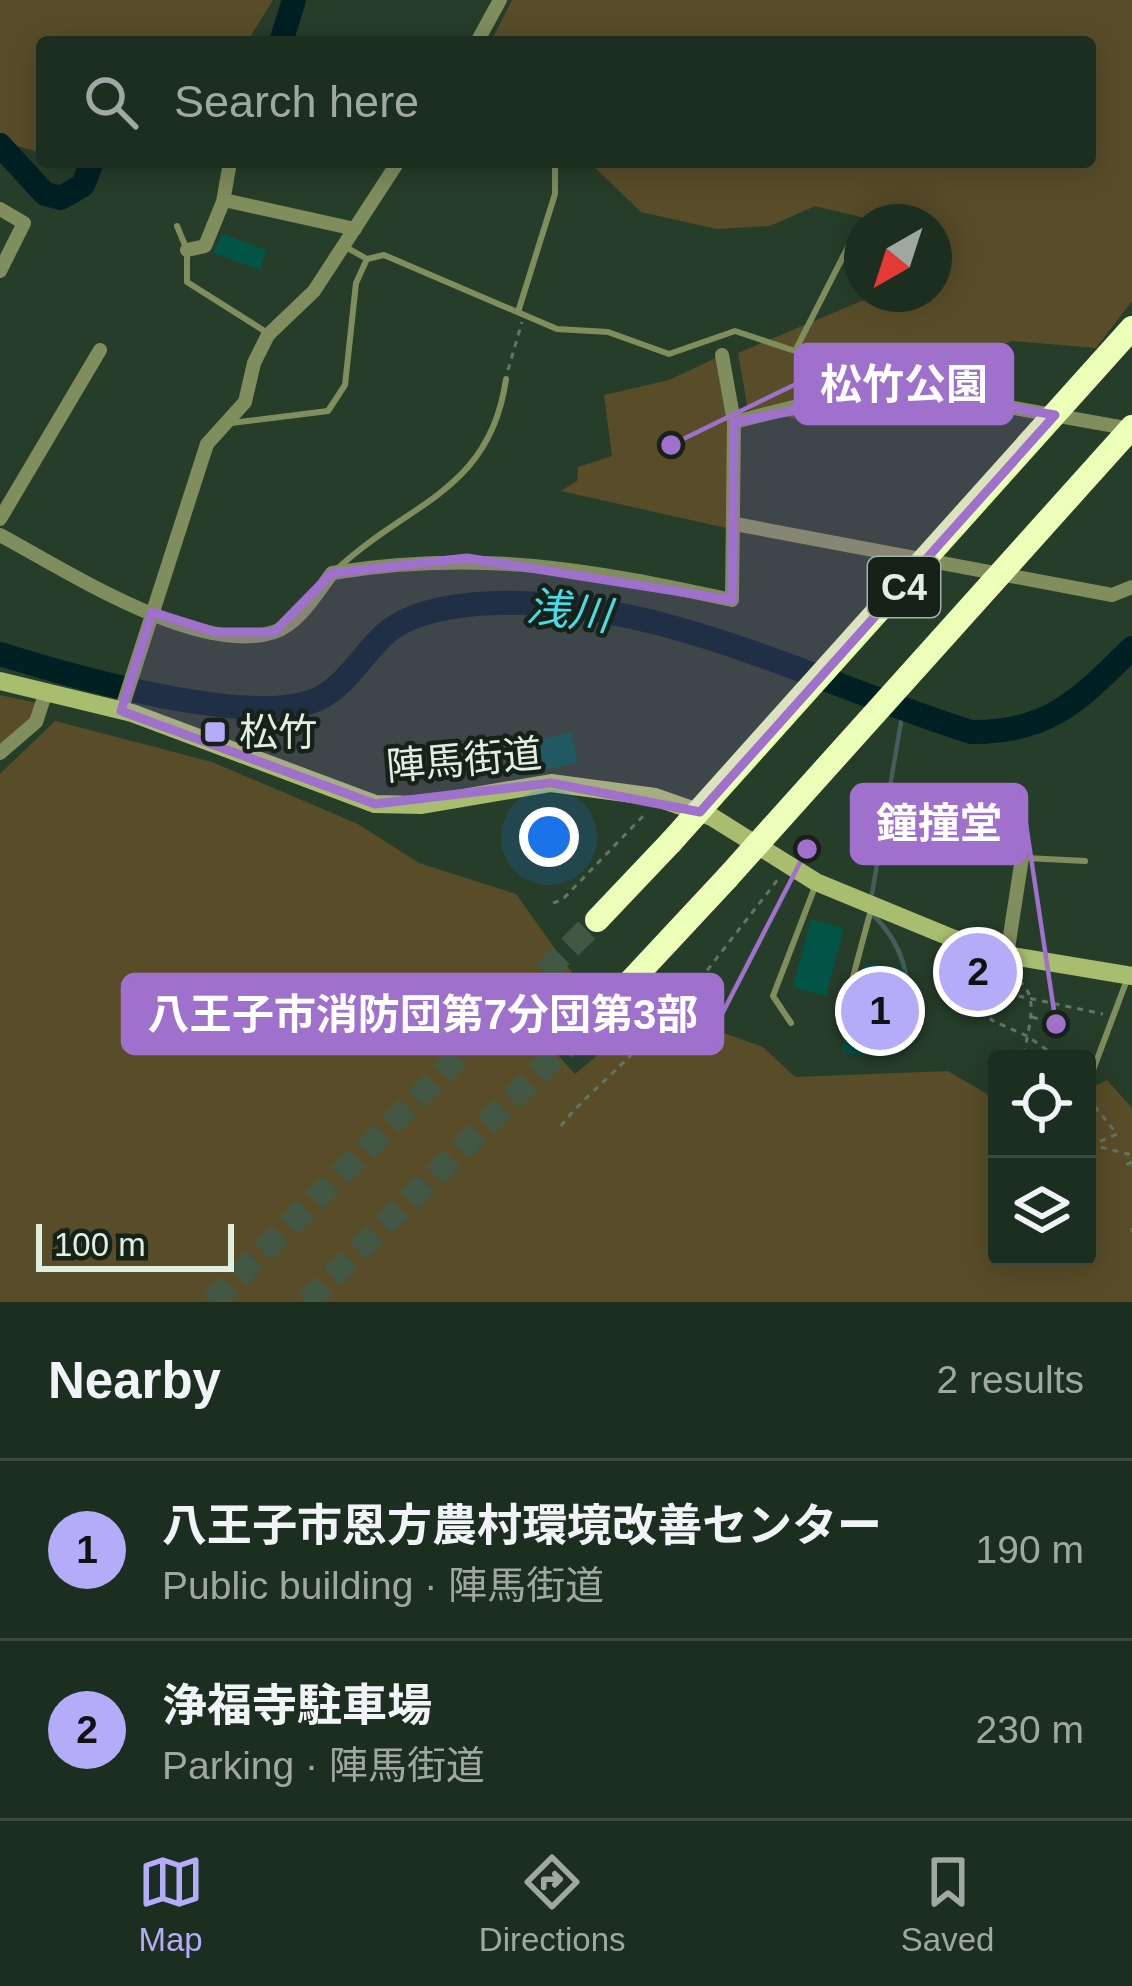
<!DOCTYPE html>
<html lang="en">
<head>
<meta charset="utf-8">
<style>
	:root { --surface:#1c2e1f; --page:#253628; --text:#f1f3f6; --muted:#a0a8a4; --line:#3a4a3d; --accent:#b4acf9 }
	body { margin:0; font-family:Arial,"Noto Sans JP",sans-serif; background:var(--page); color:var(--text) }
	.controls { position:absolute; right:36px; bottom:36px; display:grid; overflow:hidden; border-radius:12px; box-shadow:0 6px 30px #0003 }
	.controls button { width:108px; height:108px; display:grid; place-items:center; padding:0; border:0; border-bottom:3px solid var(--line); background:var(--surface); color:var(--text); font:60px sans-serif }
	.compass { position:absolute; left:844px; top:204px; width:108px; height:108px; border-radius:50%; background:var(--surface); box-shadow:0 6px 30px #0003; rotate:219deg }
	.scale { position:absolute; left:36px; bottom:30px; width:198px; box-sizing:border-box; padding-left:12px; border:6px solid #e1efe3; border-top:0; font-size:33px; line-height:42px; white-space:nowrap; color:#e1efe3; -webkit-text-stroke:9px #162118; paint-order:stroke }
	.you { position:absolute; left:549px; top:837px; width:42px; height:42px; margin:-30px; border:9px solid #fff; border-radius:50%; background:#1a73e8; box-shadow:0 0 0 18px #1a73e833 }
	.badge { display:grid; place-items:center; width:78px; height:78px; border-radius:50%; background:var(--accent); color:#111; font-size:39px; font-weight:700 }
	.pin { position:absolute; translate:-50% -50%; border:6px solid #fff; box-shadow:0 3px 12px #0006 }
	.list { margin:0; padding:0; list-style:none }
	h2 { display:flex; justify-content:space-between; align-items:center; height:156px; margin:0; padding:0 48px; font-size:51px }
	h2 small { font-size:39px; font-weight:400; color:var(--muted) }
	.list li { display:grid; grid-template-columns:78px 1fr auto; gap:36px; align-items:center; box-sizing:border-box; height:180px; padding:0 48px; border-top:3px solid var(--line) }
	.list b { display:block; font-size:45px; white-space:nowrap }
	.list p { margin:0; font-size:39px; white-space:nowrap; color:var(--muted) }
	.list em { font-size:39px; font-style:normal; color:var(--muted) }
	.icon { flex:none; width:66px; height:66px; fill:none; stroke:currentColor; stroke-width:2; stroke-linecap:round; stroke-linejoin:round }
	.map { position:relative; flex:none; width:1132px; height:1302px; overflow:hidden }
	.search { position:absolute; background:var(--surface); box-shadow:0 6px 30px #0003; left:36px; right:36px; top:36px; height:132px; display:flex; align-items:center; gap:30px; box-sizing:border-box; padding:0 42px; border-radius:12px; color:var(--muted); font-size:45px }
	.sheet { height:516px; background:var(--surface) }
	nav { display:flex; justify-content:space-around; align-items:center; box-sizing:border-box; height:168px; border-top:3px solid var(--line); background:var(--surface); font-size:33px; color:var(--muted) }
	nav a { display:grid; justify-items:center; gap:6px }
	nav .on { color:var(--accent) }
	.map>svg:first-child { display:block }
</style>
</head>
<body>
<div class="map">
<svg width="1132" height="1302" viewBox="0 0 1132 1302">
	<rect width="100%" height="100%" fill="#263d29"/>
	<path fill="#594d29" d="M0 0H273L247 42H42V153L0 141Z
		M512 0H1132V301L1096 348 1012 341 935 370 826 424 748 410 738 353 878 294H934V222H881L815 206 770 226 717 229 641 212 589 162H1090V42H491Z
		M718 357 729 422 731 529 561 491 577 481 578 467 612 456 604 395 669 380Z
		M0 695 37 703 28 722 0 746Z
		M55 721 212 762 358 824 419 863 516 894 591 999 555 1052 575 1074 654 1008 763 1047 795 1077 948 1071 997 1100V1257H1087V1090L1107 1080 1132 1108V1302H0V774Z"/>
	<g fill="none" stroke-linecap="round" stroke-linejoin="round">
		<path stroke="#445e5d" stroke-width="4.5" d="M872 894 903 710
			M872 914C910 950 907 984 913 1032"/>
		<path stroke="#012023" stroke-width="24" d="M281 42 294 0
			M0 145 45 194 61 198 83 185 92 162
			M0 654C70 676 257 730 320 698 347 684 363 654 385 634 412 610 462 604 497 603 664 599 816 683 971 732 1049 733 1079 700 1132 648"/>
	</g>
	<path fill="#015446" d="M222 234 267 250 260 270 213 253Z
		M571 732 578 763 514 776 511 765 522 756 520 744Z
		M811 919 844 928 826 996 793 987Z
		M873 963 905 970 898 1002 858 989 864 965Z
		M845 1037 865 1040 863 1056 842 1052Z"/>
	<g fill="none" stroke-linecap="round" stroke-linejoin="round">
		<path stroke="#425845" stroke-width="24" stroke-dasharray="24 12" stroke-linecap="butt" d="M212 1302 597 920
			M307 1302 630 982"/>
		<path stroke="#627664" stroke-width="3" stroke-dasharray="6 6" stroke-linecap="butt" d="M508 370 522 322
			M553 903 562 900 646 813
			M997 970 991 1020 1027 1036 1060 1059
			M997 971C1042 983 1032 1011 1025 1049
			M995 991 1103 1014
			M1032 1017 1050 1022
			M1087 1097 1117 1134 1092 1145 1132 1155
			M561 1126C586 1091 657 1043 665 1004L702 977 779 878
			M1132 1162 1126 1165 1132 1166
			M1132 1228V1232"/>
		<path stroke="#808d5d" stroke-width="6" d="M177 226 187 250V282L266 332
			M344 246 367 259
			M518 312 555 194V162
			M231 423 328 411 345 385 356 283 367 259 384 255 557 329 608 332 669 354 735 331 795 351 853 237
			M336 570C408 502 490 492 506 379
			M1026 858 1085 861
			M842 1018 872 906
			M791 1023 773 996 816 884
			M1087 1086 1128 977"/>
		<path stroke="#808d5d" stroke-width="14" d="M477 42 500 0
			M224 200 355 229
			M0 209 24 223 0 271
			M187 250 205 246 223 202 230 162
			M734 422 838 396 908 389 1132 429
			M0 519 100 350
			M735 524 1112 595 1132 587
			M0 535C65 570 199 657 274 632 299 624 317 593 332 573 479 549 589 569 732 600L734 422 722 355
			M121 711 207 444 245 402 254 363 268 335 314 291 398 162
			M0 753 36 722 46 692
			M1007 955 1022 858"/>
		<path stroke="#a9bd70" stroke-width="18" d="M0 681 132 713 375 804 422 805 551 783 655 797 712 817 816 882 952 938 1007 955 1132 976"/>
		<path stroke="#ecffb9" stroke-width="24" d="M597 920 671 842
			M630 982 727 878"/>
		<path stroke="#ecffb9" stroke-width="24" d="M671 842 1132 328
			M727 878 1132 427"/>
	</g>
	<path fill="#9f70cc" fill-opacity="0.2" stroke="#9f70cc" stroke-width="9" stroke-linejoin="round" d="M908 389 1055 415 700 812 551 783 375 804 121 711 152 612 216 632H274L332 573 467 558 732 600 734 422Z"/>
	<rect fill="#b4acf9" stroke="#162118" stroke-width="4.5" x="203" y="720" width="24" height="24" rx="6"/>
	<g text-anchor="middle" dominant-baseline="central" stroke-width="9" stroke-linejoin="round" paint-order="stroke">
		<rect fill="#162118" stroke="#a4b1a6" stroke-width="3" x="868" y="557" width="72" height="60" rx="9"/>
		<g font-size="36" font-weight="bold" fill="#e1efe3">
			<text x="904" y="587">C4</text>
		</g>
		<g font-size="39" fill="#e1efe3" stroke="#162118" text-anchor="start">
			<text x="239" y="732">松竹</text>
		</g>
		<g font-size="39" fill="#e1efe3" stroke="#162118">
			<text transform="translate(464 760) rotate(-5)">陣馬街道</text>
		</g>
		<g font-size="42" font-style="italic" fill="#48dbe9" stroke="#162118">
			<text transform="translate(569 611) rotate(7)">浅川</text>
		</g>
	</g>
	<path fill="none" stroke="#9f70cc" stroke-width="4.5" d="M671 445L796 384M1056 1024L1026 824M807 849L722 1014"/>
	<g fill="#9f70cc" stroke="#162118" stroke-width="4.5">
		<circle cx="671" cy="445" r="12"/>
		<circle cx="1056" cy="1024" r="12"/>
		<circle cx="807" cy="849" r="12"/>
	</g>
	<g fill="#9f70cc" stroke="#9f70cc" stroke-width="4.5">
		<rect x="796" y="345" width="216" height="78" rx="12"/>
		<rect x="852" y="785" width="174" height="78" rx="12"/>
		<rect x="123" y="975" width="599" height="78" rx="12"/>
	</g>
	<g font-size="42" text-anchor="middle" font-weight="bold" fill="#fff">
		<text x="904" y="399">松竹公園</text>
		<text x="939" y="838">鐘撞堂</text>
		<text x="423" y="1029">八王子市消防団第7分団第3部</text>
	</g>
</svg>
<div class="controls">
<button><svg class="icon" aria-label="locate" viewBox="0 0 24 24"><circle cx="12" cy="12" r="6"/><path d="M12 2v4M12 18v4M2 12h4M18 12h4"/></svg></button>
<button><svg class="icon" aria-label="layers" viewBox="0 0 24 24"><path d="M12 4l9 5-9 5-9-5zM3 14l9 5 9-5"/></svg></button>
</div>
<svg class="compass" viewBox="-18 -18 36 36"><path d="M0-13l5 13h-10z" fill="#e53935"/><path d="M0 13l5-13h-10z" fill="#a0a8a4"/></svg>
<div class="scale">100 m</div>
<div class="you"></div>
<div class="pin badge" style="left:880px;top:1011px">1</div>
<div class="pin badge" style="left:978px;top:972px">2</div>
<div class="search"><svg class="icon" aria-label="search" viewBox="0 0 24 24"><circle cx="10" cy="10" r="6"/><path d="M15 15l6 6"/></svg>Search here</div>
</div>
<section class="sheet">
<h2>Nearby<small>2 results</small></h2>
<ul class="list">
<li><span class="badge">1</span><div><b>八王子市恩方農村環境改善センター</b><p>Public building · 陣馬街道</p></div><em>190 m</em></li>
<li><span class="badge">2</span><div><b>浄福寺駐車場</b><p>Parking · 陣馬街道</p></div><em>230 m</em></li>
</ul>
</section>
<nav>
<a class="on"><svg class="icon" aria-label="map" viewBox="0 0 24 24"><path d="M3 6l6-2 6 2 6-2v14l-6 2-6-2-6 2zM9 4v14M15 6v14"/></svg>Map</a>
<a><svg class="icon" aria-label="directions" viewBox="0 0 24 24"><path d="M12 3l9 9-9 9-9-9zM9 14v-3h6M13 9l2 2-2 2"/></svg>Directions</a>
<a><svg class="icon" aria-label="saved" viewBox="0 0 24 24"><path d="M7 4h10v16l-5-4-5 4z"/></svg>Saved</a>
</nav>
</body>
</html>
